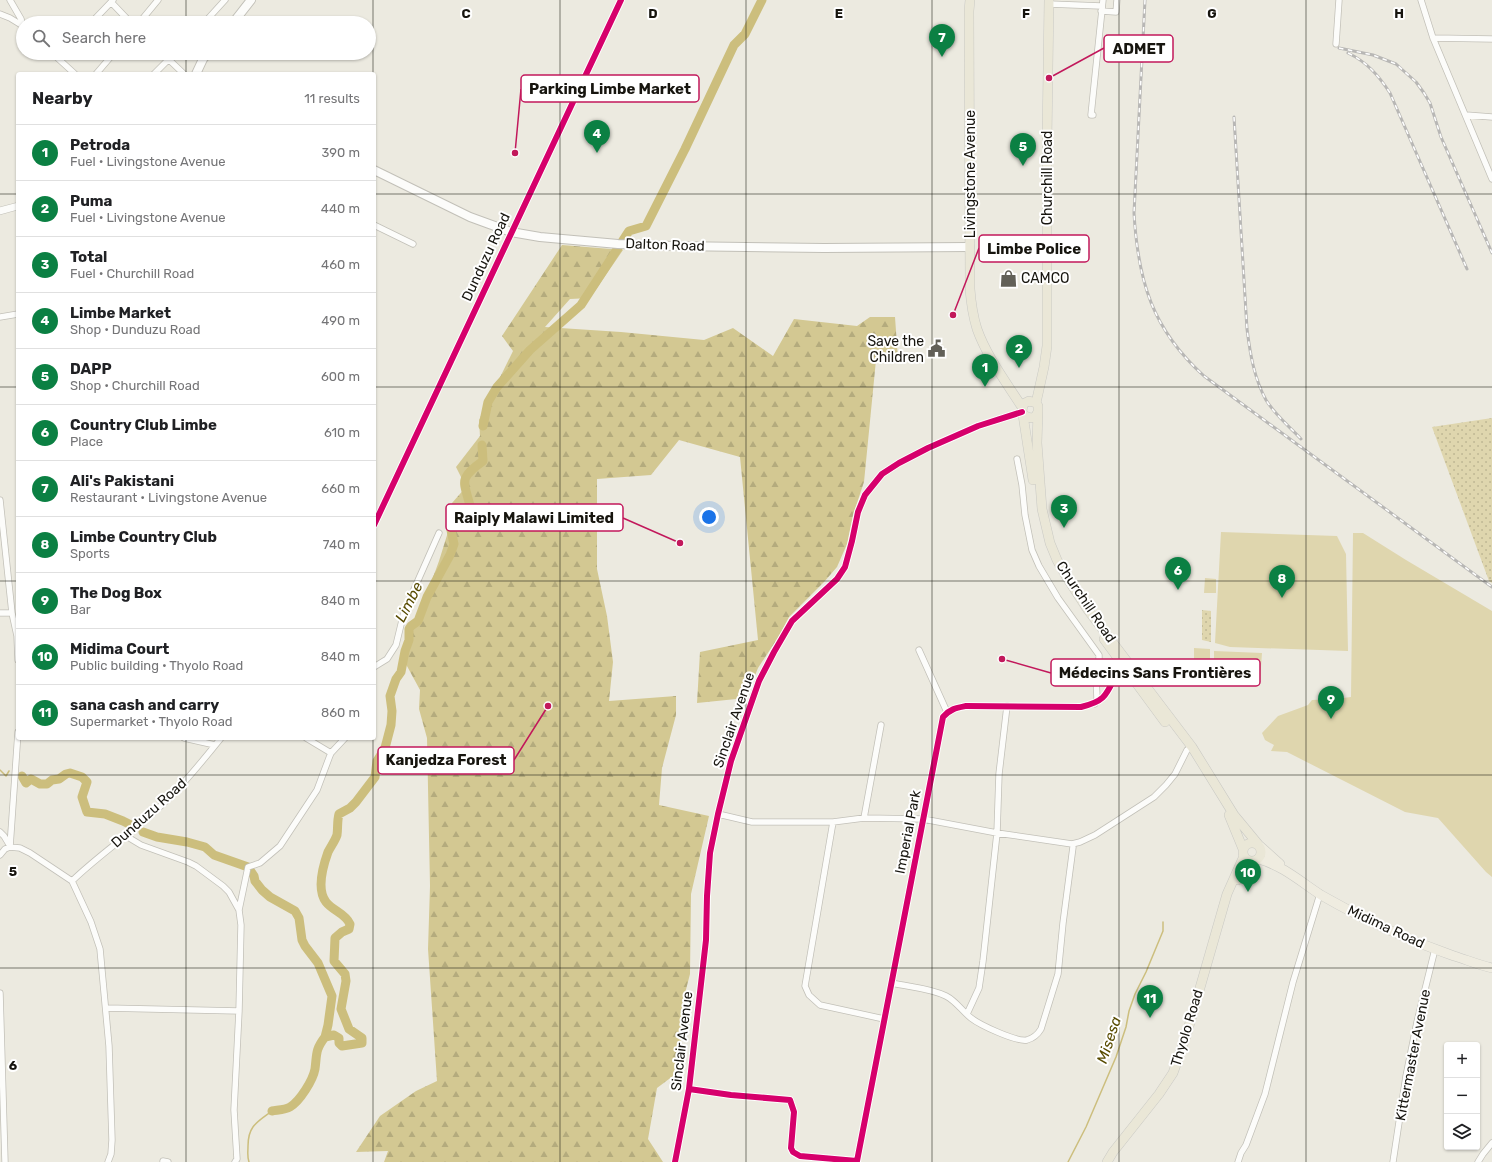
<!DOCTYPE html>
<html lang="en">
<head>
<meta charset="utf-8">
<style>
	:root { --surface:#fff; --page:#f2f2f2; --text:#202124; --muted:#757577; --line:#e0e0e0; --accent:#0b8043 }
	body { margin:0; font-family:Rubik,sans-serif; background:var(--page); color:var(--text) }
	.controls { position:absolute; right:12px; bottom:12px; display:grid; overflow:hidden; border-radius:4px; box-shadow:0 1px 3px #0004 }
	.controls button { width:36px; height:36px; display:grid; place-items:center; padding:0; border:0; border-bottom:1px solid var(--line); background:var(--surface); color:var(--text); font:20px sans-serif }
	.you { position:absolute; left:709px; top:517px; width:14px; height:14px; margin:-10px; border:3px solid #fff; border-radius:50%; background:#1a73e8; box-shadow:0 0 0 6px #1a73e833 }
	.badge { display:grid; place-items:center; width:26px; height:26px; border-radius:50%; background:var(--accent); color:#fff; font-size:13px; font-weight:700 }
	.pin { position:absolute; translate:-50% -33px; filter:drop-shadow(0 1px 2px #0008) }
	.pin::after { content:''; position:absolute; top:21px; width:14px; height:12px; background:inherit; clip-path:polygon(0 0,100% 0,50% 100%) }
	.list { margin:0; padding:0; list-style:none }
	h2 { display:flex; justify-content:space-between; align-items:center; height:52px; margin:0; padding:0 16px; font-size:17px }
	h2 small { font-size:13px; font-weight:400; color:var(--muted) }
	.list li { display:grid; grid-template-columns:26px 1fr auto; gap:12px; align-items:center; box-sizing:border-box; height:56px; padding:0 16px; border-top:1px solid var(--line) }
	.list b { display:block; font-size:15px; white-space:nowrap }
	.list p { margin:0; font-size:13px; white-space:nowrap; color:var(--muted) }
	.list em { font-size:13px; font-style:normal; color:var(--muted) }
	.icon { flex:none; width:22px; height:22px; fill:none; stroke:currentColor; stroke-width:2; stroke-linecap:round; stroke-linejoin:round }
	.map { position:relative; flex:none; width:1492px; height:1162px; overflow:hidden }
	.search { position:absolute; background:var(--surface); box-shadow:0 1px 3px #0004; left:16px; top:16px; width:360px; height:44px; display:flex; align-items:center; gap:10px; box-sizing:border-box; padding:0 14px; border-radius:22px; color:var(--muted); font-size:15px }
	.panel { position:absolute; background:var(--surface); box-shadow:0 1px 3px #0004; left:16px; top:72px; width:360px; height:668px; border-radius:4px }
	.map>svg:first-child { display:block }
</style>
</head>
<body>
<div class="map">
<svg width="1492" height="1162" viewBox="0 0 1492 1162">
	<defs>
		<pattern id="forest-firs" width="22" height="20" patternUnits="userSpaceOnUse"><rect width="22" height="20" fill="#d3c892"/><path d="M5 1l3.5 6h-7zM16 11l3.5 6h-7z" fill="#b4ab7d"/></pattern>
		<pattern id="park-dots" width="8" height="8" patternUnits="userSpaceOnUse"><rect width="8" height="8" fill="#dfd6ae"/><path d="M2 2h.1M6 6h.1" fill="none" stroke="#bfb794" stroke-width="1.8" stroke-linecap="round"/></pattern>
	</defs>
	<rect width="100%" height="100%" fill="#eceae0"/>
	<path fill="#dfd6ae" d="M1221 532 1337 536 1346 554 1348 651 1230 647 1215 643Z
		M1353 533H1363L1406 560 1492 611V877L1486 872 1438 818 1405 812 1287 752 1271 751 1274 745 1265 740 1262 733 1278 716 1308 705 1312 700 1335 699 1351 697Z
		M1205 578 1216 579V593H1204Z
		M1194 648 1210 649V678H1194Z
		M1214 651 1262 653 1260 681 1214 678Z"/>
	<path fill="url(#forest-firs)" d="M562 245 623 250 590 298 570 299 545 327 621 332 704 340 733 328 773 356 794 319 857 326 870 317H895L898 359 876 360 864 482 853 515 847 544 837 567 824 582 789 617 779 636 758 668 746 698 697 703 700 652 758 640 740 457 679 440 651 475 597 479V569L607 616 613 662 609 701 676 696V715L662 768 659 805 709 816 691 894 690 974 682 1005V1034L673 1076 657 1088 648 1139 663 1162H384L388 1151 356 1152 380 1116 416 1091 437 1081 428 949 430 886 427 738 419 709 420 690 401 655 428 591 439 561 448 532 452 503 466 487 456 467 480 436 479 420 513 351 502 336Z"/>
	<path fill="url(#park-dots)" d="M1492 418V583L1489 581 1432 427Z
		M1202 610 1211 611V642L1202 640Z"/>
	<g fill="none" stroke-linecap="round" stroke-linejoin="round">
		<path stroke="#ccbe7d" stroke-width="1.5" d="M0 770 6 776 9 771
			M249 1162C247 1157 248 1152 248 1146 248 1126 257 1122 272 1111
			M1068 1162 1086 1127 1116 1057 1126 1027 1129 1011 1135 994 1146 972 1163 931V922"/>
		<path stroke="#ccbe7d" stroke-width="9" d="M483 426 488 402 497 387 530 350 581 305 629 231 646 226 685 149 734 45 745 34 762 0
			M22 776 26 783 31 779 40 784H47L52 780 59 779 66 774 70 773 82 777 87 782 82 797 87 812 105 814 123 821 135 827
			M143 832 157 837 187 842 205 847 214 855 248 867 254 876 255 881 262 890 270 897 295 911 299 918 302 940 305 946 318 963 332 996 328 1025 325 1037
			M272 1111C277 1110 285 1110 290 1107 300 1101 313 1080 315 1069 317 1054 315 1050 325 1037L334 1035 339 1038V1043L342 1046 362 1043V1038L349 1029 341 1009 346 981 345 974 334 961 335 938 342 932 349 929 350 924C345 913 333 911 326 902 316 889 323 866 328 852 331 846 335 841 337 835 338 829 337 821 339 814L350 808 356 802 375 777 377 761 385 748 391 725 392 711 390 696 396 679 401 672 405 651 409 640V629L411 626 418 621 427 597 450 555 454 544 451 530 471 510C465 482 456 480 483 461L482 445"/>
		<defs>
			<path id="minor" d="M10 0 21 19 23 27
				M1421 0 1433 38 1492 179
				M111 2 131 23
				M1049 4 1101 6
				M1101 11 1116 12 1117 0
				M0 14 10 18 23 26
				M91 23 113 0
				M139 23 158 0
				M204 23 225 0
				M1433 38 1492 39
				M1336 44 1339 0
				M52 53 75 74
				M162 53 184 74
				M60 60 66 53
				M96 74 114 53
				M154 74 175 53
				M1093 115H1091L1103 0
				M1466 115 1492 117
				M374 225 413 244
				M0 317 18 314
				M1017 459 1022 485 1025 515 1032 550 1039 566 1058 598 1099 655V668L1096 677 1097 698 1095 704
				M0 500 12 613 17 636 18 660
				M374 525 621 0
				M0 613H12
				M919 650 947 712
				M374 667 387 659 396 645 404 612 439 533
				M184 738 215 745
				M306 738 331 753
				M718 814 752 822H833L864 818 923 819 997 833 1072 844 1080 842 1095 835 1154 797 1166 785 1175 774 1187 750 1192 747
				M864 818 881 725
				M833 822 805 986 809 995 820 1005 884 1019
				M0 832 4 836 10 846
				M126 836 141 845 188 862 196 866 223 886 229 892 239 910 241 925 239 1011 234 1110 237 1159 235 1162
				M10 847 18 732
				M0 855 5 849 10 847 20 848 30 853 72 881 91 922 100 949 109 1046 112 1140 111 1154 108 1162
				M72 881C103 851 141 827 171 796 189 778 205 758 221 738
				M239 910 248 867 260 863 280 846 317 790 329 758 331 753 345 738
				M892 983C909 987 930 988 946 996 956 1001 962 1011 971 1018 980 1025 1016 1042 1027 1040 1034 1038 1038 1034 1041 1029L1058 974 1063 923 1073 847 1072 844
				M0 993 5 1162
				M106 1008 239 1011
				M967 1014 979 988 983 961 997 833 999 774 1007 706
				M689 1089 731 1095 790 1100 794 1112 791 1148 793 1152 800 1156 857 1161 943 717C950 709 956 708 966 706L1081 707C1106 701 1106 695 1117 673L1130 672
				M163 1161 168 1162
				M675 1162 689 1089 706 940 707 896 710 853 718 814 731 761 759 681 774 652 792 621 837 579 845 567 852 541 858 512 865 495 882 474 899 463 928 448 978 426 1022 412
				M1238 1162 1241 1153 1246 1145 1265 1094 1293 982 1320 894
				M1393 1162 1406 1076 1417 1022 1435 949
				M1478 1162 1483 1154 1492 1143"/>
			<path id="tertiary" d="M0 211 18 206"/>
			<path id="secondary" d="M233 23 251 0
				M196 74 203 59 208 53
				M374 170 470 217 511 232 540 237 618 244 673 246 824 248 970 247"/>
			<path id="primary" d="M1260 846 1280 864
				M1258 859C1282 865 1301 882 1321 895 1364 920 1408 940 1454 956 1467 960 1479 965 1492 968"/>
			<path id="trunk" d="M970 0 969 11 970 289C971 303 973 316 977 329 987 357 1006 382 1022 407
				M1036 403 1029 401 1023 404 1022 412C1025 417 1029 419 1035 417L1038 412V406L1036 403 1044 367 1047 346V140L1049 0
				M1038 412 1037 443 1042 509 1050 543 1057 560 1066 576 1088 610 1192 747 1234 815 1258 844
				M1023 415 1033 480
				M1104 639 1165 722
				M1229 815 1243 849
				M1243 852a9 9 0 1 1 18 0a9 9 0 1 1-18 0Z
				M1238 880 1245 870 1255 861
				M1107 1162 1113 1152 1159 1094 1173 1073 1187 1033 1227 894 1244 856"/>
		</defs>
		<use href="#minor" stroke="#c2c0b8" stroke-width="7"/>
		<use href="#tertiary" stroke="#c2c0b8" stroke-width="8"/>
		<use href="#secondary" stroke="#c2c0b8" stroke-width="10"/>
		<use href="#primary" stroke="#c9c9c4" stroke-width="10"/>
		<use href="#trunk" stroke="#c9c9c4" stroke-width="10"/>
		<use href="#minor" stroke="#fcfcfa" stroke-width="5.5"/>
		<use href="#tertiary" stroke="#fcfcfa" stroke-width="7"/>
		<use href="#secondary" stroke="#fcfcfa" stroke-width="8"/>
		<use href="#primary" stroke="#efece0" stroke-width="9"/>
		<use href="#trunk" stroke="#eae7d7" stroke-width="9"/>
		<defs>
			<path id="rail" d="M1145 0 1134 213C1138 281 1152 329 1204 376L1492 587
				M1339 48 1373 55 1396 64 1416 82 1424 93 1430 103 1441 137 1492 253
				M1348 53C1367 62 1379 76 1390 93L1467 269
				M1234 117 1247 329C1250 353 1254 378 1266 400 1275 415 1289 426 1301 439"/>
		</defs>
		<use href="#rail" stroke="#b8b7b5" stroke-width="3"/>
		<use href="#rail" stroke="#fff" stroke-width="1.5" stroke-dasharray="4.5" stroke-linecap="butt"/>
		<defs>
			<path id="cycleway" d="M374 525 621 0
				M689 1089 731 1095 790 1100 794 1112 791 1148 793 1152 800 1156 857 1161 943 717C950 709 956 708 966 706L1081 707C1106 701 1106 695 1117 673L1136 671
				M675 1162 689 1089 706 940 707 896 710 853 718 814 731 761 759 681 774 652 792 621 837 579 845 567 852 541 858 512 865 495 882 474 899 463 928 448 978 426 1022 412"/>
		</defs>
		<use href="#cycleway" stroke="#fff" stroke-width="8"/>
		<use href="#cycleway" stroke="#d6006c" stroke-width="6"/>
	</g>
	<path fill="none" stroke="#17150f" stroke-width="1" stroke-opacity="0.55" d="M186 0V23M373 0V74M560 0V1162M746 0V1162M932 0V1162M1119 0V1162M1306 0V1162M186 53V74M0 194H18M374 194H1492M0 387H18M374 387H1492M0 581H18M374 581H1492M186 738V1162M373 738V1162M0 775H1492M0 968H1492"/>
	<defs>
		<symbol id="shop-bare" viewBox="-9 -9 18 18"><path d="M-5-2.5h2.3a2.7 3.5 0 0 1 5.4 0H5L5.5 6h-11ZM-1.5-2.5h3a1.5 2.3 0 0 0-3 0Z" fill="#626058" stroke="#fff" stroke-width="2.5" paint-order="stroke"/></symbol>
		<symbol id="civic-bare" viewBox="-9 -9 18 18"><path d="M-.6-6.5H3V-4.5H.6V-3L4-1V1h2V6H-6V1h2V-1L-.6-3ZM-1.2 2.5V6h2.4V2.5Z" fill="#626058" stroke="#fff" stroke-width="2.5" paint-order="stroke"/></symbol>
	</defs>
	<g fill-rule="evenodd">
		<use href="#shop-bare" x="996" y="266" width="25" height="25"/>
		<use href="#civic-bare" x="924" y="336" width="25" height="25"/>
	</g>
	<g text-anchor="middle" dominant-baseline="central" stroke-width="4" stroke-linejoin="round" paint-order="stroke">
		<g font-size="14" fill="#17150f" stroke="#fff">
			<text transform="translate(970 174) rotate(-90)">Livingstone Avenue</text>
			<text transform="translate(1047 178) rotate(-90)">Churchill Road</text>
			<text transform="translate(665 245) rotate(2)">Dalton Road</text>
			<text transform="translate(486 257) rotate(-65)">Dunduzu Road</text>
			<text transform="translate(1086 602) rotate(56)">Churchill Road</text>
			<text transform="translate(734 720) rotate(-71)">Sinclair Avenue</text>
			<text transform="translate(149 813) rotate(-42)">Dunduzu Road</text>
			<text transform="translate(908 832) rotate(-79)">Imperial Park</text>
			<text transform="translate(1386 927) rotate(25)">Midima Road</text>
			<text transform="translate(1187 1028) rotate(-73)">Thyolo Road</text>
			<text transform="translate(682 1041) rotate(-83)">Sinclair Avenue</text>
			<text transform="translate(1413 1055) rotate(-79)">Kittermaster Avenue</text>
		</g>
		<g font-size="14" fill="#17150f" stroke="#fff" text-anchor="start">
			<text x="1021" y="278">CAMCO</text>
			<text x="924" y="341" text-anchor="end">Save the<tspan x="924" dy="16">Children</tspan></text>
		</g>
		<g font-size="15" font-style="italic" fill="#584b00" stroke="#fff">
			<text transform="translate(409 602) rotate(-63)">Limbe</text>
			<text transform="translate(1109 1040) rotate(-72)">Misesa</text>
		</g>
	</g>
	<g font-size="13" text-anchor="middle" font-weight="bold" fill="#17150f" stroke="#fff" stroke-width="4" stroke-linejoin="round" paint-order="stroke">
		<text x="466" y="18">C</text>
		<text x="653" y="18">D</text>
		<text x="839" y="18">E</text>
		<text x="1026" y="18">F</text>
		<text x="1212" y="18">G</text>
		<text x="1399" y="18">H</text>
		<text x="13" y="876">5</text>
		<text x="13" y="1070">6</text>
	</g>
	<path fill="none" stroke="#c2185b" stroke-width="1.5" d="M1049 78L1104 48M515 153L521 89M953 315L979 248M680 543L623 518M1002 659L1051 673M548 706L514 760"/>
	<g fill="#c2185b" stroke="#fff" stroke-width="1.5">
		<circle cx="1049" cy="78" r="4"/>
		<circle cx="515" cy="153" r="4"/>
		<circle cx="953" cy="315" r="4"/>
		<circle cx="680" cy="543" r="4"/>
		<circle cx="1002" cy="659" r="4"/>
		<circle cx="548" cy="706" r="4"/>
	</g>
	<g fill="#fff" stroke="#c2185b" stroke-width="1.5">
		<rect x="1104" y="35" width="69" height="27" rx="4"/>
		<rect x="521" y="75" width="178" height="27" rx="4"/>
		<rect x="979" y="235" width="110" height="27" rx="4"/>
		<rect x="446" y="504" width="177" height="27" rx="4"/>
		<rect x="1051" y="659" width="209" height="27" rx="4"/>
		<rect x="378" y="747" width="136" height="27" rx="4"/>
	</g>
	<g font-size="15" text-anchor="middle" font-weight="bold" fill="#17150f">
		<text x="1139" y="54">ADMET</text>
		<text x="610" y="94">Parking Limbe Market</text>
		<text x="1034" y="254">Limbe Police</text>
		<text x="534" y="523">Raiply Malawi Limited</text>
		<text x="1155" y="678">Médecins Sans Frontières</text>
		<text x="446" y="765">Kanjedza Forest</text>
	</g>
</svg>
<div class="controls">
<button>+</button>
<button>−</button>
<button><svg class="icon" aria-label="layers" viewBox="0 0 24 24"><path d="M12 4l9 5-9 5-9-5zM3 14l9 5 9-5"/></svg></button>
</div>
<div class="you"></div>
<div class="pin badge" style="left:985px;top:387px">1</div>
<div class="pin badge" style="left:1019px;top:368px">2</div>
<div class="pin badge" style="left:1064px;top:528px">3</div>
<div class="pin badge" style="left:597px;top:153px">4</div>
<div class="pin badge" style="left:1023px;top:166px">5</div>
<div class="pin badge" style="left:1178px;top:590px">6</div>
<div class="pin badge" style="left:942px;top:57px">7</div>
<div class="pin badge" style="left:1282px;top:598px">8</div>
<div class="pin badge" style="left:1331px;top:719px">9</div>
<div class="pin badge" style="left:1248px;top:892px">10</div>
<div class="pin badge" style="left:1150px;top:1018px">11</div>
<div class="search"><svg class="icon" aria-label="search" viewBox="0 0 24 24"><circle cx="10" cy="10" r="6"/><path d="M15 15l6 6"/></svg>Search here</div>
<section class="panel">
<h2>Nearby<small>11 results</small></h2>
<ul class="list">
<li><span class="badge">1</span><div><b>Petroda</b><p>Fuel · Livingstone Avenue</p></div><em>390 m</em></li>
<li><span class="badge">2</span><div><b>Puma</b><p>Fuel · Livingstone Avenue</p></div><em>440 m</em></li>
<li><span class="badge">3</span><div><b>Total</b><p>Fuel · Churchill Road</p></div><em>460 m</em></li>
<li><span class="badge">4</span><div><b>Limbe Market</b><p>Shop · Dunduzu Road</p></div><em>490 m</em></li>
<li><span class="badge">5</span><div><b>DAPP</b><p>Shop · Churchill Road</p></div><em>600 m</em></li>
<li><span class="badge">6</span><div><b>Country Club Limbe</b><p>Place</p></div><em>610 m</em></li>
<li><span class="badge">7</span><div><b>Ali's Pakistani</b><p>Restaurant · Livingstone Avenue</p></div><em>660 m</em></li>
<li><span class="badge">8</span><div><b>Limbe Country Club</b><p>Sports</p></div><em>740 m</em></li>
<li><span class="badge">9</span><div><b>The Dog Box</b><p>Bar</p></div><em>840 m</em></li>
<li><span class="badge">10</span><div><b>Midima Court</b><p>Public building · Thyolo Road</p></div><em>840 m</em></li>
<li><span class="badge">11</span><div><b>sana cash and carry</b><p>Supermarket · Thyolo Road</p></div><em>860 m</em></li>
</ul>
</section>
</div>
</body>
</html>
